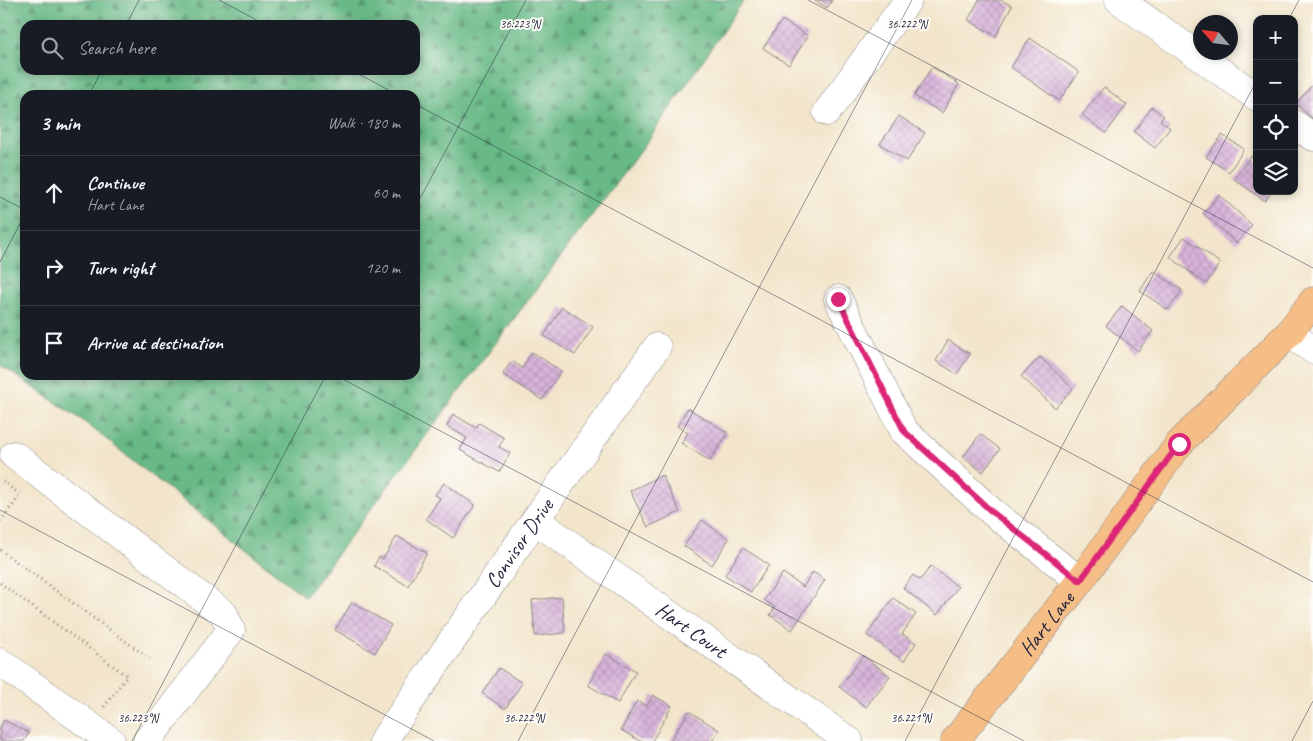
<!DOCTYPE html>
<html lang="en">
<head>
<meta charset="utf-8">
<style>
	:root { --surface:#171b24; --page:#242831; --text:#f1f3f6; --muted:#9ea1a6; --line:#363941 }
	body { margin:0; font-family:Caveat,sans-serif; background:var(--page); color:var(--text) }
	.controls { position:absolute; right:15px; top:15px; display:grid; overflow:hidden; border-radius:10px; box-shadow:0 2px 8px #0003 }
	.controls button { width:45px; height:45px; display:grid; place-items:center; padding:0; border:0; border-bottom:1px solid var(--line); background:var(--surface); color:var(--text); font:25px sans-serif }
	.compass { position:absolute; left:1193px; top:15px; width:45px; height:45px; border-radius:50%; background:var(--surface); box-shadow:0 2px 8px #0003; rotate:298deg }
	.stop { position:absolute; width:15px; height:15px; margin:-11px; border:4px solid #db2777; border-radius:50%; background:#fff }
	.stop.end { background:#db2777; border-color:#fff; box-shadow:0 1px 5px #0008 }
	.list { margin:0; padding:0; list-style:none }
	h2 { display:flex; justify-content:space-between; align-items:center; height:65px; margin:0; padding:0 20px; font-size:21px }
	h2 small { font-size:16px; font-weight:400; color:var(--muted) }
	.list li { display:grid; grid-template-columns:32px 1fr auto; gap:15px; align-items:center; box-sizing:border-box; height:75px; padding:0 20px; border-top:1px solid var(--line) }
	.list b { display:block; font-size:19px; white-space:nowrap }
	.list p { margin:0; font-size:16px; white-space:nowrap; color:var(--muted) }
	.list em { font-size:16px; font-style:normal; color:var(--muted) }
	.icon { flex:none; width:28px; height:28px; fill:none; stroke:currentColor; stroke-width:2; stroke-linecap:round; stroke-linejoin:round }
	.map { position:relative; flex:none; width:1313px; height:741px; overflow:hidden }
	.search { position:absolute; background:var(--surface); box-shadow:0 2px 8px #0003; left:20px; top:20px; width:400px; height:55px; display:flex; align-items:center; gap:12px; box-sizing:border-box; padding:0 18px; border-radius:15px; color:var(--muted); font-size:19px }
	.panel { position:absolute; background:var(--surface); box-shadow:0 2px 8px #0003; left:20px; top:90px; width:400px; height:290px; border-radius:15px }
	.map>svg:first-child { display:block }
</style>
</head>
<body>
<div class="map">
<svg width="1313" height="741" viewBox="0 0 1313 741">
	<defs>
		<pattern id="forest-firs" width="22" height="20" patternUnits="userSpaceOnUse" patternTransform="scale(1.25)"><rect width="22" height="20" fill="#68b986"/><path d="M5 1l3.5 6h-7zM16 11l3.5 6h-7z" fill="#55966f"/></pattern>
		<pattern id="building-cross-hatch" width="8" height="8" patternUnits="userSpaceOnUse" patternTransform="scale(1.25)"><rect width="8" height="8" fill="#d8b4da"/><path d="M0 0l8 8M0 8l8-8" fill="none" stroke="#b99abc"/></pattern>
	</defs>
	<rect width="100%" height="100%" fill="#fdfcf7"/>
	<filter id="ink" filterUnits="userSpaceOnUse"><feTurbulence type="fractalNoise" baseFrequency=".02" numOctaves="2"/><feDisplacementMap in="SourceGraphic" scale="10" xChannelSelector="R" yChannelSelector="G"/><feConvolveMatrix kernelMatrix="1 2 1 2 8 2 1 2 1" color-interpolation-filters="sRGB"/></filter>
	<filter id="wash" filterUnits="userSpaceOnUse"><feTurbulence type="fractalNoise" baseFrequency=".0096" numOctaves="4" result="noise"/><feDisplacementMap in="SourceGraphic" scale="20" xChannelSelector="R" yChannelSelector="G"/><feGaussianBlur stdDeviation="1.12" result="paint"/><feColorMatrix in="noise" values="0 0 0 0 0 0 0 0 0 0 0 0 0 0 0 0 0 1.4 0 .05"/><feComposite in="paint" operator="in"/></filter>
	<g filter="url(#wash)">
		<rect width="100%" height="100%" fill="#f2e5cb"/>
		<path fill="url(#forest-firs)" stroke="#456e60" fill-rule="evenodd" d="M0 0H744L647 142 305 597 82 420 0 365ZM25 25H415V70H25ZM25 95H415V375H25Z"/>
		<g id="blocks">
			<path fill="url(#building-cross-hatch)" d="M814 0H832L827 8Z
				M979 0H1001L1012 6 996 36 968 20Z
				M782 20 808 36 789 65 763 48Z
				M1030 38 1079 72 1059 101 1011 67Z
				M932 67 959 84 942 113 914 96Z
				M1313 84V119L1296 104Z
				M1104 87 1127 105 1106 133 1082 115Z
				M1152 107 1164 116 1160 120 1170 128 1155 148 1134 132Z
				M899 116 925 133 907 161 880 144Z
				M1222 135 1244 149 1229 172 1206 157Z
				M1251 156 1257 161V191H1272L1265 201 1234 179Z
				M1219 195 1252 225 1236 243 1203 213Z
				M1184 237 1220 263 1206 284 1170 257Z
				M1153 271 1182 290 1168 310 1140 291Z
				M1122 306 1153 331 1138 351 1106 326Z
				M562 307 593 327 575 355 544 336Z
				M948 340 970 354 957 374 936 361Z
				M532 352 561 371 542 400 503 374 512 361 522 368Z
				M1040 357 1073 389 1055 408 1021 376Z
				M688 408 728 433 710 461 681 443 688 433 677 426Z
				M453 414 476 428 479 423 504 438 499 447 510 453 499 472 460 450 467 438 447 426Z
				M980 434 1000 449 983 472 963 457Z
				M662 475 680 512 648 527 630 491Z
				M444 483 475 505 453 538 426 519 440 498 435 495Z
				M702 520 729 539 712 565 684 546Z
				M397 536 427 553 408 586 374 566 379 557 383 559Z
				M743 548 769 565 751 592 725 575Z
				M931 566 958 587 937 615 903 588 913 575 920 580Z
				M813 572 825 580 792 630 770 615 775 608 764 600 783 573 803 587Z
				M562 597 565 633 535 636 532 600Z
				M893 598 916 614 902 634 916 643 904 661 867 635Z
				M352 602 391 625 375 653 335 630Z
				M606 654 636 671 618 703 588 685Z
				M863 656 890 676 866 707 839 687Z
				M499 668 522 683 505 709 482 693Z
				M653 695 672 706 652 741H640L621 730 637 701 647 706Z
				M689 711 719 730 712 741H670Z
				M4 720 29 733 24 741H0V727Z"/>
		</g>
	</g>
	<g filter="url(#ink)">
		<use href="#blocks" fill-opacity="0" stroke="#8a8483" stroke-width="1"/>
		<g fill="none" stroke-linecap="round" stroke-linejoin="round">
			<defs>
				<g id="minor">
					<path d="M1119 0 1257 97"/>
					<path d="M827 112 908 0"/>
					<path d="M1294 124 1313 137"/>
					<path d="M838 299 904 431 991 511 1080 581"/>
					<path d="M1289 333 1313 350"/>
					<path d="M14 455 224 614 231 630 147 741"/>
					<path id="s1" d="M535 520 849 741"/>
					<path d="M0 662 111 741"/>
					<path id="s2" d="M383 741 535 520 657 347"/>
				</g>
				<g id="major">
					<path id="s3" d="M955 741 1080 581 1179 444 1289 333 1313 301"/>
				</g>
			</defs>
			<use href="#minor" stroke="#8a8483" stroke-width="29"/>
			<use href="#major" stroke="#8a8483" stroke-width="29"/>
			<path stroke="#8a8483" stroke-width="3" stroke-dasharray="1 4" stroke-linecap="butt" d="M0 521 21 495 2 481
				M0 550 150 659
				M0 583 127 676 104 707"/>
			<use href="#minor" stroke="#fff" stroke-width="28"/>
			<use href="#major" stroke="#f6be87" stroke-width="28"/>
		</g>
	</g>
	<g fill="none" stroke-linecap="round" stroke-linejoin="round" filter="url(#ink)">
		<path stroke="#db2777" stroke-width="6" d="M838 299 904 431 991 511 1080 581 1179 444"/>
	</g>
	<path fill="none" stroke="#22223b" stroke-width="1" stroke-opacity="0.45" d="M219 0 266 25M808 0 1313 268M1289 19 1299 0M126 25 139 0M351 70 398 95M89 95 102 70M415 104 1313 582M0 197 25 210M415 208 526 0M0 262 25 214M335 375 1024 741M0 510 434 741M132 741 326 375M518 741 912 0M905 741 1257 80M1292 741 1313 701"/>
	<g text-anchor="middle" dominant-baseline="central" stroke-width="4" stroke-linejoin="round" paint-order="stroke">
		<g font-size="21" fill="#22223b" stroke="#fdfcf7">
			<text stroke="none"><textPath href="#s2" startOffset="240">Convisor Drive</textPath></text>
			<text stroke="none"><textPath href="#s3" startOffset="149">Hart Lane</textPath></text>
			<text stroke="none"><textPath href="#s1" startOffset="191">Hart Court</textPath></text>
		</g>
	</g>
	<g font-size="12" text-anchor="middle" fill="#22223b" stroke="#fdfcf7" stroke-width="4" stroke-linejoin="round" paint-order="stroke">
		<text x="520" y="28">36.223°N</text>
		<text x="907" y="28">36.222°N</text>
		<text x="138" y="722">36.223°N</text>
		<text x="524" y="722">36.222°N</text>
		<text x="911" y="722">36.221°N</text>
	</g>
</svg>
<div class="controls">
<button>+</button>
<button>−</button>
<button><svg class="icon" aria-label="locate" viewBox="0 0 24 24"><circle cx="12" cy="12" r="6"/><path d="M12 2v4M12 18v4M2 12h4M18 12h4"/></svg></button>
<button><svg class="icon" aria-label="layers" viewBox="0 0 24 24"><path d="M12 4l9 5-9 5-9-5zM3 14l9 5 9-5"/></svg></button>
</div>
<svg class="compass" viewBox="-18 -18 36 36"><path d="M0-13l5 13h-10z" fill="#e53935"/><path d="M0 13l5-13h-10z" fill="#9ea1a6"/></svg>
<div class="stop" style="left:1179px;top:444px"></div>
<div class="stop end" style="left:838px;top:299px"></div>
<div class="search"><svg class="icon" aria-label="search" viewBox="0 0 24 24"><circle cx="10" cy="10" r="6"/><path d="M15 15l6 6"/></svg>Search here</div>
<section class="panel">
<h2>3 min<small>Walk · 180 m</small></h2>
<ul class="list">
<li><svg class="icon" aria-label="ahead" viewBox="0 0 24 24"><path d="M12 20V5M6 11l6-6 6 6"/></svg><div><b>Continue</b><p>Hart Lane</p></div><em>60 m</em></li>
<li><svg class="icon" aria-label="right" viewBox="0 0 24 24"><path d="M7 20v-9h11M14 6l5 5-5 5"/></svg><div><b>Turn right</b></div><em>120 m</em></li>
<li><svg class="icon" aria-label="arrive" viewBox="0 0 24 24"><path d="M6 21V4h12l-3 4 3 4H6"/></svg><div><b>Arrive at destination</b></div></li>
</ul>
</section>
</div>
</body>
</html>
